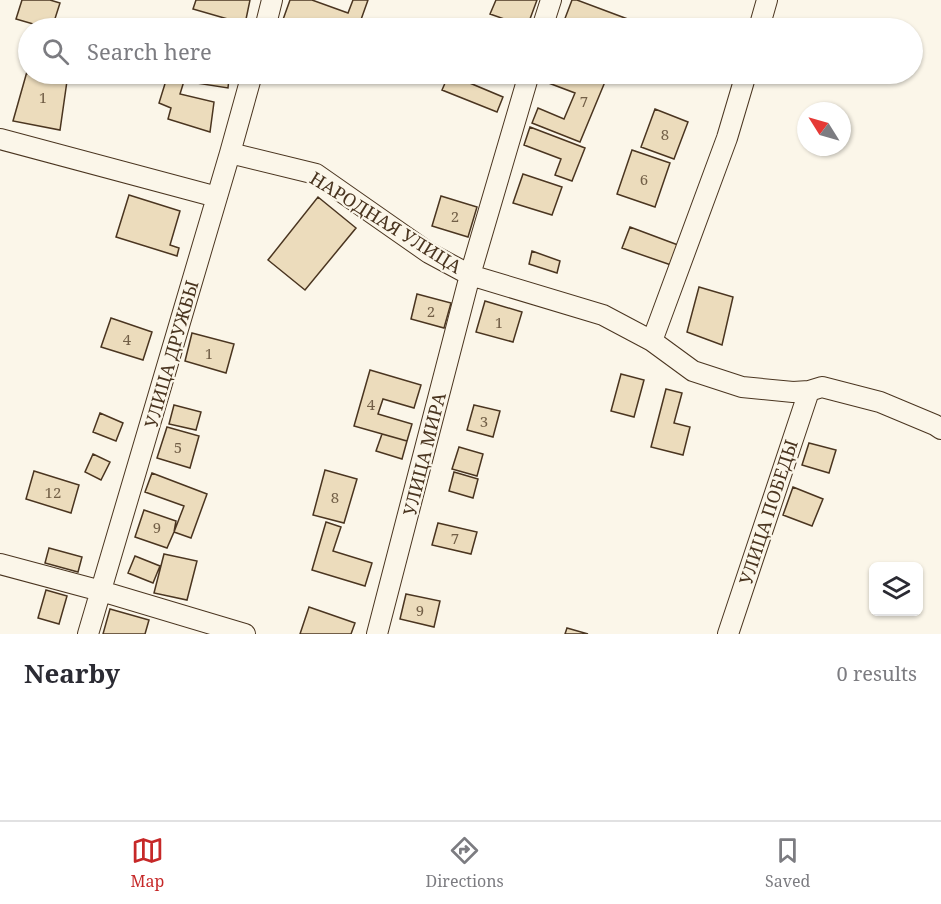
<!DOCTYPE html>
<html lang="en">
<head>
<meta charset="utf-8">
<style>
	:root { --surface:#fff; --page:#f2f2f3; --text:#2b2b33; --muted:#7c7c81; --line:#e1e1e2; --accent:#c62828 }
	body { margin:0; font-family:"Noto Serif",serif; background:var(--page); color:var(--text) }
	.controls { position:absolute; right:18px; bottom:18px; display:grid; overflow:hidden; border-radius:9px; box-shadow:0 2px 4px #0004 }
	.controls button { width:54px; height:54px; display:grid; place-items:center; padding:0; border:0; border-bottom:2px solid var(--line); background:var(--surface); color:var(--text); font:30px sans-serif }
	.compass { position:absolute; left:797px; top:102px; width:54px; height:54px; border-radius:50%; background:var(--surface); box-shadow:0 2px 4px #0004; rotate:307deg }
	.list { margin:0; padding:0; list-style:none }
	h2 { display:flex; justify-content:space-between; align-items:center; height:78px; margin:0; padding:0 24px; font-size:26px }
	h2 small { font-size:20px; font-weight:400; color:var(--muted) }
	.icon { flex:none; width:33px; height:33px; fill:none; stroke:currentColor; stroke-width:2; stroke-linecap:round; stroke-linejoin:round }
	.map { position:relative; flex:none; width:941px; height:634px; overflow:hidden }
	.search { position:absolute; background:var(--surface); box-shadow:0 2px 4px #0004; left:18px; right:18px; top:18px; height:66px; display:flex; align-items:center; gap:15px; box-sizing:border-box; padding:0 21px; border-radius:33px; color:var(--muted); font-size:22px }
	.sheet { height:186px; background:var(--surface) }
	nav { display:flex; justify-content:space-around; align-items:center; box-sizing:border-box; height:84px; border-top:2px solid var(--line); background:var(--surface); font-size:16px; color:var(--muted) }
	nav a { display:grid; justify-items:center; gap:3px }
	nav .on { color:var(--accent) }
	.map>svg:first-child { display:block }
</style>
</head>
<body>
<div class="map">
<svg width="941" height="634" viewBox="0 0 941 634">
	<rect width="100%" height="100%" fill="#fbf6e9"/>
	<path fill="#ecdcbc" stroke="#4a3520" stroke-width="1.5" d="M22 0H50L60 3 52 28H47L16 19Z
		M196 0H250L245 24 193 9Z
		M290 0H312L348 13 353 0H368L358 28H280Z
		M496 0H537L527 27 490 14Z
		M572 0H577L633 21 630 28H582L564 21Z
		M193 19 226 28H190Z
		M28 68V74H68L60 130 13 121Z
		M168 74H212L229 78 228 88 184 81 180 94 214 102 210 132 168 119 171 108 159 103Z
		M449 74H468L465 81 503 97 497 112 442 90Z
		M550 74H599L607 77 580 142 532 123 538 108 564 119 575 93 546 82Z
		M655 109 688 122 674 159 641 147Z
		M530 127 585 148 572 181 555 175 561 159 524 145Z
		M632 150 670 163 655 207 617 194Z
		M523 174 562 187 552 215 513 203Z
		M129 195 180 211 170 245 179 248 177 256 116 237Z
		M441 196 477 207 468 237 432 226Z
		M318 197 356 228 305 290 268 260Z
		M630 227 678 245 671 265 622 248Z
		M532 251 560 261 557 273 529 264Z
		M699 287 733 297 722 345 687 332Z
		M417 294 451 303 444 328 411 319Z
		M485 301 522 312 513 342 476 332Z
		M111 318 152 332 143 360 101 347Z
		M192 333 234 344 226 373 185 361Z
		M370 370 421 385 414 408 383 399 378 414 412 424 407 441 354 426Z
		M621 374 644 380 634 417 611 411Z
		M666 389 682 393 674 423 690 427 683 455 651 447Z
		M174 405 201 412 196 430 169 424Z
		M474 405 500 411 493 437 467 430Z
		M100 413 123 423 116 441 93 432Z
		M167 427 199 436 190 468 157 458Z
		M382 434 407 441 402 459 376 451Z
		M809 443 836 450 829 473 802 465Z
		M459 447 483 454 477 476 452 469Z
		M93 454 110 462 101 480 85 472Z
		M325 470 357 479 344 523 313 515Z
		M34 471 79 485 71 513 26 499Z
		M454 472 478 479 473 498 449 491Z
		M152 473 207 494 191 538 174 532 184 506 145 492Z
		M793 487 823 499 812 526 783 515Z
		M144 510 176 521 174 532 167 548 135 537Z
		M326 522 341 527 333 551 372 563 365 586 312 570Z
		M438 523 477 532 471 554 432 545Z
		M49 548 82 557 78 572 45 563Z
		M164 554 197 561 187 600 154 593Z
		M135 556 160 566 153 583 128 573Z
		M46 590 67 596 59 624 38 618Z
		M406 594 440 601 434 627 400 619Z
		M309 607 355 623 351 634H300Z
		M110 609 149 620 145 634H103Z
		M567 628 588 634H565Z"/>
	<g fill="none" stroke-linecap="round" stroke-linejoin="round">
		<defs>
			<path id="minor" d="M265 28 272 0
				M542 28 551 0
				M759 28 767 0
				M0 139 217 197
				M230 153 316 174 429 253 470 275 603 315 652 341 693 371 742 387 793 392 809 391 822 387 880 402 935 425 941 429
				M652 341 727 138 746 74
				M0 564 101 591 245 634
				M88 634 230 153 252 74
				M377 634 470 275 529 74
				M728 634 809 391"/>
		</defs>
		<use href="#minor" stroke="#4a3520" stroke-width="22"/>
		<use href="#minor" stroke="#fbf6e9" stroke-width="20"/>
	</g>
	<g text-anchor="middle" dominant-baseline="central" stroke-width="4.5" stroke-linejoin="round" paint-order="stroke">
		<g font-size="15" fill="#725f47">
			<text x="43" y="97">1</text>
			<text x="584" y="101">7</text>
			<text x="665" y="134">8</text>
			<text x="644" y="179">6</text>
			<text x="455" y="216">2</text>
			<text x="431" y="311">2</text>
			<text x="499" y="322">1</text>
			<text x="127" y="339">4</text>
			<text x="209" y="353">1</text>
			<text x="371" y="404">4</text>
			<text x="484" y="421">3</text>
			<text x="178" y="447">5</text>
			<text x="53" y="492">12</text>
			<text x="335" y="497">8</text>
			<text x="157" y="527">9</text>
			<text x="455" y="538">7</text>
			<text x="420" y="610">9</text>
		</g>
		<g font-size="18" fill="#4a3520" stroke="#fbf6e9">
			<text transform="translate(386 222) rotate(32)">НАРОДНАЯ УЛИЦА</text>
			<text transform="translate(171 354) rotate(-74)">УЛИЦА ДРУЖБЫ</text>
			<text transform="translate(424 454) rotate(-76)">УЛИЦА МИРА</text>
			<text transform="translate(768 512) rotate(-72)">УЛИЦА ПОБЕДЫ</text>
		</g>
	</g>
</svg>
<div class="controls">
<button><svg class="icon" aria-label="layers" viewBox="0 0 24 24"><path d="M12 4l9 5-9 5-9-5zM3 14l9 5 9-5"/></svg></button>
</div>
<svg class="compass" viewBox="-18 -18 36 36"><path d="M0-13l5 13h-10z" fill="#e53935"/><path d="M0 13l5-13h-10z" fill="#7c7c81"/></svg>
<div class="search"><svg class="icon" aria-label="search" viewBox="0 0 24 24"><circle cx="10" cy="10" r="6"/><path d="M15 15l6 6"/></svg>Search here</div>
</div>
<section class="sheet">
<h2>Nearby<small>0 results</small></h2>
<ul class="list">
</ul>
</section>
<nav>
<a class="on"><svg class="icon" aria-label="map" viewBox="0 0 24 24"><path d="M3 6l6-2 6 2 6-2v14l-6 2-6-2-6 2zM9 4v14M15 6v14"/></svg>Map</a>
<a><svg class="icon" aria-label="directions" viewBox="0 0 24 24"><path d="M12 3l9 9-9 9-9-9zM9 14v-3h6M13 9l2 2-2 2"/></svg>Directions</a>
<a><svg class="icon" aria-label="saved" viewBox="0 0 24 24"><path d="M7 4h10v16l-5-4-5 4z"/></svg>Saved</a>
</nav>
</body>
</html>
